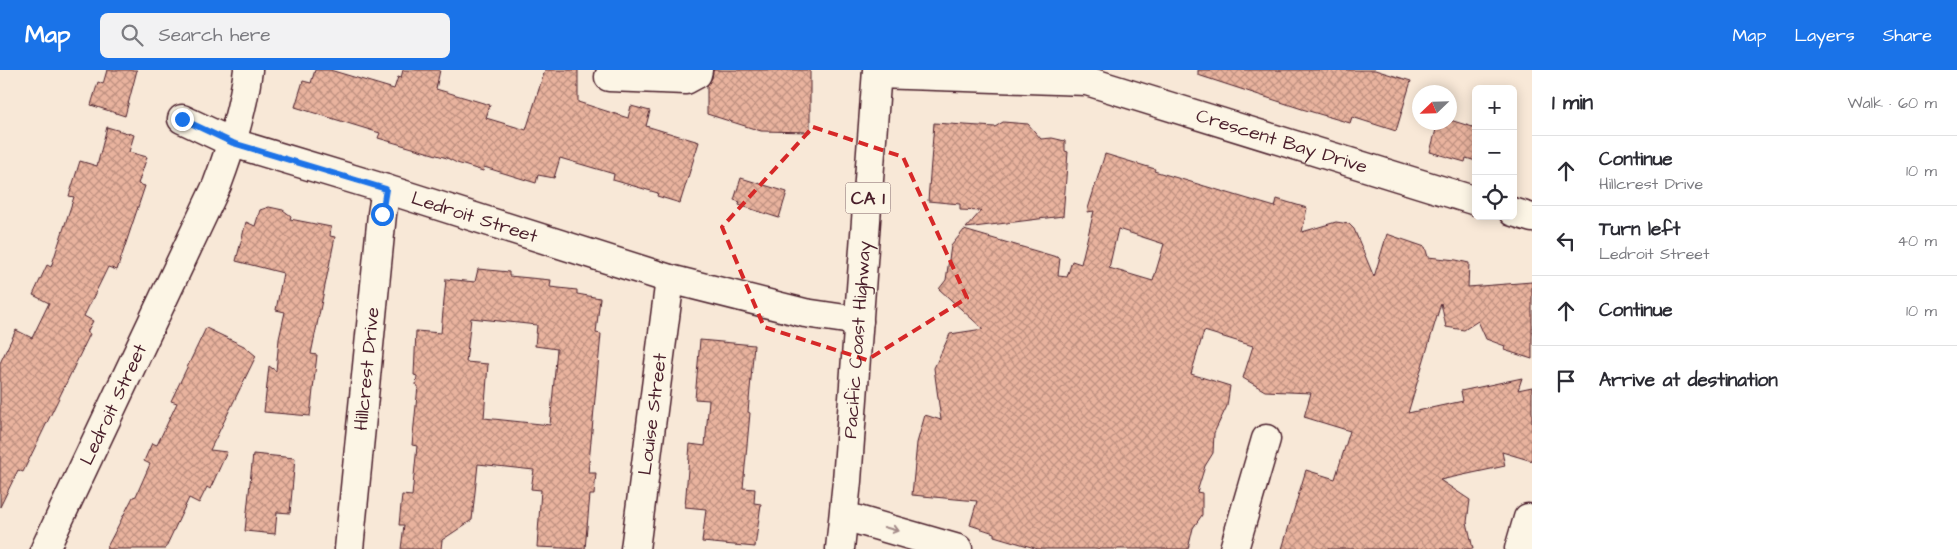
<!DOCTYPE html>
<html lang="en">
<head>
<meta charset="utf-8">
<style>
	:root { --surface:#fff; --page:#f2f2f3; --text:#2b2b33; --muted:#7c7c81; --line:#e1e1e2; --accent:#1a73e8 }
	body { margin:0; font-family:"Architects Daughter",sans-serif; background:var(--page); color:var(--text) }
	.controls { position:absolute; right:15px; top:15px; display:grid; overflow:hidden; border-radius:8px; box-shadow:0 2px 12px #0003 }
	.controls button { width:45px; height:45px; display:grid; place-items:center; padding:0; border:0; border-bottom:1px solid var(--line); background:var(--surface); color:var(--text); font:25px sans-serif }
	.compass { position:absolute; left:1412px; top:15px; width:45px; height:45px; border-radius:50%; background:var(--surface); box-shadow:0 2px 12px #0003; rotate:247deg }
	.stop { position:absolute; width:15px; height:15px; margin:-11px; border:4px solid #1a73e8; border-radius:50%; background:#fff }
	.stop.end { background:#1a73e8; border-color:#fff; box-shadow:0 1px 5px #0008 }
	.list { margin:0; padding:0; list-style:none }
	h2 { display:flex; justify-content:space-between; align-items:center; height:65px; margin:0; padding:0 20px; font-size:21px }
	h2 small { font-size:16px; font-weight:400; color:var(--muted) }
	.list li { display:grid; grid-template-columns:32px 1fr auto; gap:15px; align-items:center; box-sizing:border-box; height:70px; padding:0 20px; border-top:1px solid var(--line) }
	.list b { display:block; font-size:19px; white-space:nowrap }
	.list p { margin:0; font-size:16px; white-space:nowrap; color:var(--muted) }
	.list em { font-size:16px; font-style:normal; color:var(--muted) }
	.icon { flex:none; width:28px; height:28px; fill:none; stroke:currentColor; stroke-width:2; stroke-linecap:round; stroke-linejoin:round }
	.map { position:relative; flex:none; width:1532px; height:479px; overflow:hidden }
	header { display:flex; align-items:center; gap:30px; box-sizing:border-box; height:70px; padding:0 25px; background:var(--accent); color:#fff }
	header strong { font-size:24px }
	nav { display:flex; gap:28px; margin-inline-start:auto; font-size:18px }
	.search { width:350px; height:45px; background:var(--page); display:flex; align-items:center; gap:12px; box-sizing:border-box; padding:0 18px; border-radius:8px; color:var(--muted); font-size:19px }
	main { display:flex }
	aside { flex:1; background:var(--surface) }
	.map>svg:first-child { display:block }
</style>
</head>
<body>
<header>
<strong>Map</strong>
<div class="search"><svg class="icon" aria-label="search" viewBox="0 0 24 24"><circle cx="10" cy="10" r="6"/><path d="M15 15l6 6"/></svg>Search here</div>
<nav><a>Map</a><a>Layers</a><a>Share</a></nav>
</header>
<main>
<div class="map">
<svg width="1532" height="479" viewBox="0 0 1532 479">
	<defs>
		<pattern id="building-cross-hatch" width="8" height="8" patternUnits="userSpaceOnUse" patternTransform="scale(1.25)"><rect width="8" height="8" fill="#e9b39e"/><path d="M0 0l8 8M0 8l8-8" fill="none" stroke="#bf9181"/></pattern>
	</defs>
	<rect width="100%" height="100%" fill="#f8e8d7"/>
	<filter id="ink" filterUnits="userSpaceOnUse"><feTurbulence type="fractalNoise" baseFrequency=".02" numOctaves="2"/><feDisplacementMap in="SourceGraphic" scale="10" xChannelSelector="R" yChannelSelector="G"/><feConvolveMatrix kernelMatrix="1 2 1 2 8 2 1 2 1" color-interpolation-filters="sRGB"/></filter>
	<g filter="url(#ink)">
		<path fill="url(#building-cross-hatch)" stroke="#4a1f2b" fill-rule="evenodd" d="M107 0H137L125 46 91 35 98 12 103 14Z
			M315 0H330L394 19 398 7 401 8 403 0H440L436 19 490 35 486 48 526 60 545 0H578V32L628 48 631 36 650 41 646 56 699 72 680 133 657 126 658 123 613 110 614 104 560 88 554 108 538 105 536 113 484 97 483 101 457 93 447 88 378 68 380 63 295 37 303 11 311 13Z
			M713 0H810V62L761 61 707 44V15L712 8Z
			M1198 0H1375L1411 11 1396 61 1352 47 1350 53 1302 39 1198 5Z
			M1450 50 1476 58V91L1466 88 1465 92 1430 82 1438 52H1450Z
			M1003 52 1028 54 1041 69 1052 68 1065 71V81L1068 82 1063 146 966 158 981 141 960 140V134L928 131 934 53 995 57Z
			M107 57 134 65 129 82 147 87 138 114 145 116 117 200 108 197 84 246 93 251 87 262 90 264 23 402 18 400 0 437V293L16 260 32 268 49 233 33 225 47 195 51 197 74 127 69 126 80 91 97 96Z
			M1105 84 1155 99 1154 101 1275 137 1277 129 1307 138 1302 162 1336 152 1349 154 1354 159 1374 207 1387 164 1425 177 1428 187 1456 190 1469 193 1468 217 1532 212V289L1504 280 1505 276 1486 269 1478 251 1464 260 1446 257 1441 233 1408 343 1463 331 1461 321 1522 308 1518 320 1532 317V391L1502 382 1505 396 1440 410 1470 430 1467 452 1473 479H1282L1306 400 1335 409 1350 361 1304 347 1311 323 1265 321 1243 308 1253 276 1204 261 1191 304 1230 316 1227 336 1214 363 1213 383 1205 396 1197 422 1202 423V445L1193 458 1188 479H1038L994 466V463L970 455 977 431 912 425 917 373 925 345 941 350 934 298 950 264 983 259 939 219 946 210 951 176 964 160 1060 188 1058 206 1067 207 1072 191 1081 194 1094 141 1087 142ZM1118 159 1164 174 1153 211 1109 198Z
			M741 108 787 122 779 148 739 135 740 132 734 130Z
			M269 137 283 140 291 146 290 149 331 157 330 166 335 167 311 284 317 285 310 346 264 342 269 296 276 301 279 269 285 242 276 240 283 203 236 191 246 152 255 156 260 140Z
			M478 199 509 202V206L551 210 550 217 577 220V224L600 228 596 263 601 264 588 403H596L594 425H590L585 479 537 477 541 420 531 419 534 400 478 394 472 450 442 470 441 479H401L404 455H399L402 425 412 426 417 376 412 375 418 316 416 315 417 306 414 305 416 261 441 263 446 209 475 212ZM471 248 537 255 535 276 557 279 550 355 484 348 488 294 466 292Z
			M206 258 244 276 256 286 210 380 227 382 210 419 207 417 199 433 189 428 165 479H106L133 427 136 426 150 394 144 391 152 373 157 375 177 333 171 331Z
			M700 270 754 275 748 342 750 343 743 418 755 419 754 433 761 434 755 477 702 472 706 439 685 437 690 374 705 376 709 330 695 329Z
			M253 384 295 388 290 443 277 442 275 464 245 461Z"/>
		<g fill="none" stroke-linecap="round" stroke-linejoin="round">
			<defs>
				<g id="minor">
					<path id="s1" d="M877 4 1087 11 1476 131"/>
					<path d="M609 7 686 10 697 4 698 0"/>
					<path id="s2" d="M182 49 233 73 386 119 670 209 805 243 859 251"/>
					<path d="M1513 142 1532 148"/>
					<path d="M844 446 958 479"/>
					<path id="s3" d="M45 479 217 115C231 78 243 40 248 0"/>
					<path id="s4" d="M349 479 382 144 386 119"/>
					<path id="s5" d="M635 479 670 209"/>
					<path d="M1234 479 1266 369"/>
					<path d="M1519 479 1528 448"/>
				</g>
				<g id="highway">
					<path id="s6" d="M840 479 847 411 877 0"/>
				</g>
			</defs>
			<use href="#minor" stroke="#4a1f2b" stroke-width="31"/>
			<use href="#highway" stroke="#4a1f2b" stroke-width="31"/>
			<use href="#minor" stroke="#fcf5e5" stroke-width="28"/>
			<use href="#highway" stroke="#fcf5e5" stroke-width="28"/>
		</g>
		<defs><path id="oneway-shaft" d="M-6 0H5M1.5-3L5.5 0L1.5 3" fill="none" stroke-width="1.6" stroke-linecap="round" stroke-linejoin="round" transform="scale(1.25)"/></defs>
		<use stroke="#a38a88" href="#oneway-shaft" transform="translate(891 459) rotate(16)"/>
	</g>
	<g fill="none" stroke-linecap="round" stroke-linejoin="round" filter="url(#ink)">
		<path stroke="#1a73e8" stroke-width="6" d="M182 49 233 73 386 119 382 144"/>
	</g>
	<path fill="none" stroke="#d62828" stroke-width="4" stroke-dasharray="10 6" stroke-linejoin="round" d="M813 57 903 87 967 228 867 290 764 257 722 157Z"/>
	<g text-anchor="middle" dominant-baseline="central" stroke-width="5" stroke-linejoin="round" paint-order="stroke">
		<rect fill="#fcf5e5" stroke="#7f5f63" stroke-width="1" x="845.5" y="112.5" width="45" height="31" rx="4"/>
		<g font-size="18" font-weight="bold" fill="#4a1f2b">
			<text x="868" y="128">CA 1</text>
		</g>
		<g font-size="19" fill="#4a1f2b" stroke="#fcf5e5">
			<text stroke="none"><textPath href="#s1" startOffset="414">Crescent Bay Drive</textPath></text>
			<text stroke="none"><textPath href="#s2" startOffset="309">Ledroit Street</textPath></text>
			<text stroke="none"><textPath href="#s6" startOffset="210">Pacific Coast Highway</textPath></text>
			<text stroke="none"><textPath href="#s4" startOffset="181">Hillcrest Drive</textPath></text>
			<text stroke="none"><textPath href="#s3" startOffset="160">Ledroit Street</textPath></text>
			<text stroke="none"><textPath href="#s5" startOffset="136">Louise Street</textPath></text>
		</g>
	</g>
</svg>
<div class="controls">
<button>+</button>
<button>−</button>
<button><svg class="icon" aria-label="locate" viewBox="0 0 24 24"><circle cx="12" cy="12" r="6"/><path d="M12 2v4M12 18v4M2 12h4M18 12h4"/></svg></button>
</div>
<svg class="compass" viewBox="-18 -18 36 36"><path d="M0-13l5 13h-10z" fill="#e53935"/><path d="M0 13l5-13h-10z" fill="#7c7c81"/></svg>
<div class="stop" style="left:382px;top:144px"></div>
<div class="stop end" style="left:182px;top:49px"></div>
</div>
<aside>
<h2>1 min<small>Walk · 60 m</small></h2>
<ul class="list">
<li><svg class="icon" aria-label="ahead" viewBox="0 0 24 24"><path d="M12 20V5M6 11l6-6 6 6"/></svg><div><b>Continue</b><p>Hillcrest Drive</p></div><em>10 m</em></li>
<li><svg class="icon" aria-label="left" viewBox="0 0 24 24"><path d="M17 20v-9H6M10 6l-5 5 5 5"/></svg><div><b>Turn left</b><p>Ledroit Street</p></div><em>40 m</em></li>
<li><svg class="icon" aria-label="ahead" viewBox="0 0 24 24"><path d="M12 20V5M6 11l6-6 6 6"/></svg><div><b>Continue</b></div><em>10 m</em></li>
<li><svg class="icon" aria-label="arrive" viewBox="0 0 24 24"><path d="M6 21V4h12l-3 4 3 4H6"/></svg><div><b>Arrive at destination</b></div></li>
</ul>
</aside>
</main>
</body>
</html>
